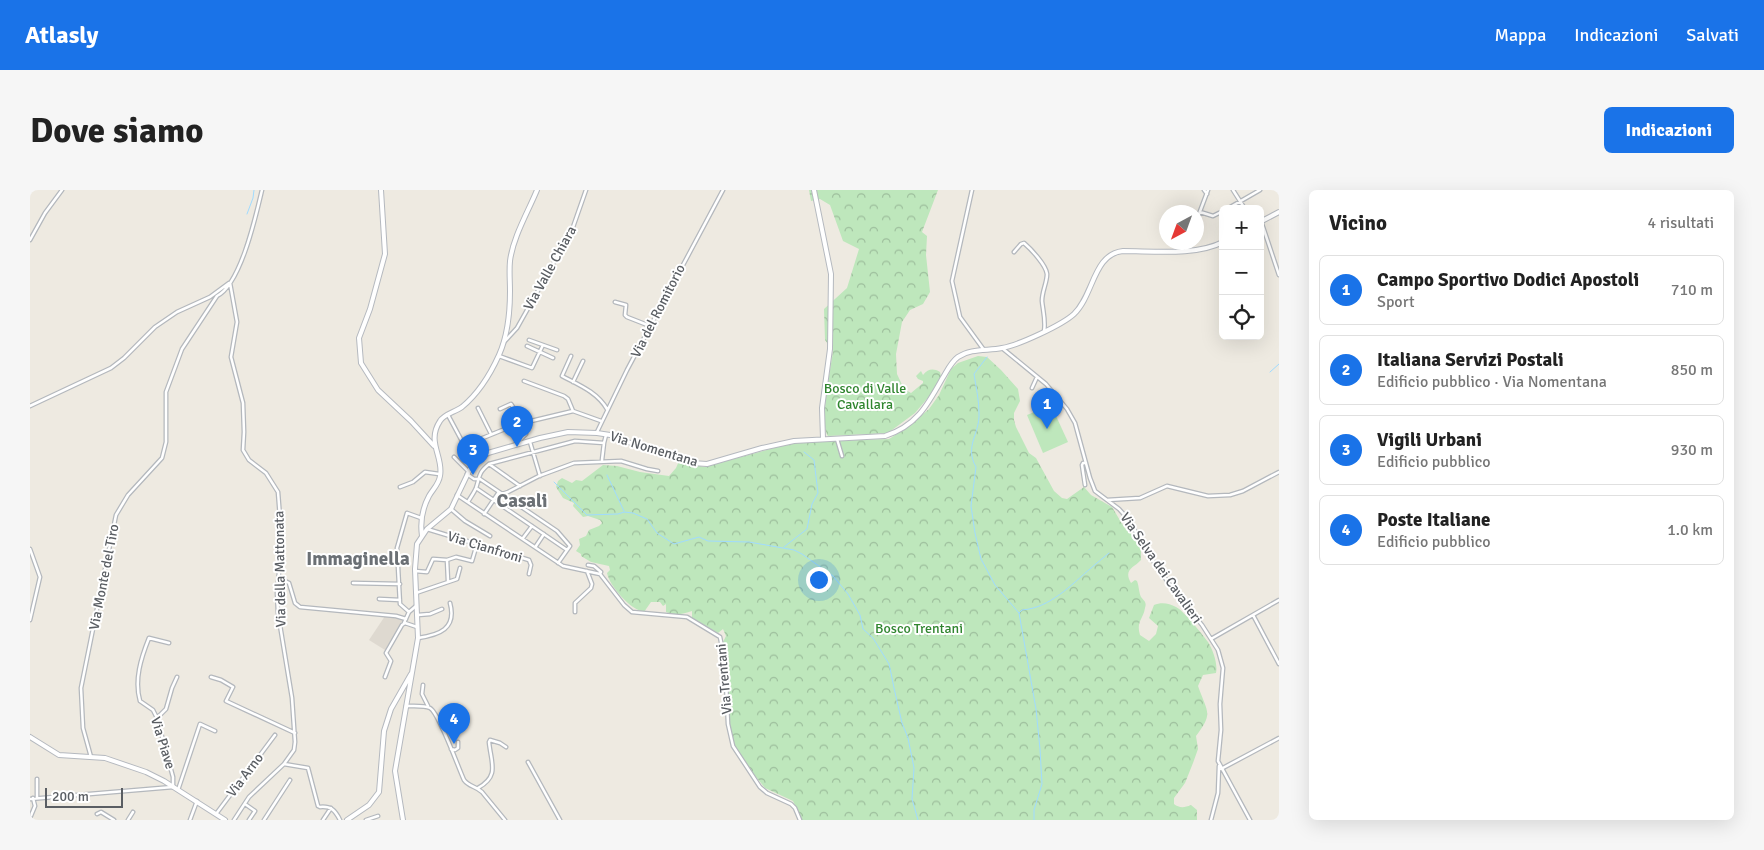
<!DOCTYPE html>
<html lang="it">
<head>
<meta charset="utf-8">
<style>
	:root { --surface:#fff; --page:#f6f6f6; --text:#222; --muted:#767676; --line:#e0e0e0; --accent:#1a73e8 }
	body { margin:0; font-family:Signika,sans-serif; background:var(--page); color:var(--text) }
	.controls { position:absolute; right:15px; top:15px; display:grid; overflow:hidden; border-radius:8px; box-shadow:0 5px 20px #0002 }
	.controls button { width:45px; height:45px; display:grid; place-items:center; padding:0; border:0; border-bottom:1px solid var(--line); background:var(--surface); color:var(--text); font:25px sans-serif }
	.compass { position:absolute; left:1129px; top:15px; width:45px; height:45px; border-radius:50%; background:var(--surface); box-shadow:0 5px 20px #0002; rotate:221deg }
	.scale { position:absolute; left:15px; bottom:12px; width:78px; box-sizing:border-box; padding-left:5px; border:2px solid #5a5e63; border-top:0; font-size:14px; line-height:18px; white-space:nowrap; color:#5a5e63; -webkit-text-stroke:4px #fff; paint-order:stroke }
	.you { position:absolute; left:788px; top:389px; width:18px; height:18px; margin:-12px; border:4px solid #fff; border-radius:50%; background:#1a73e8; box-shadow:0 0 0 8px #1a73e833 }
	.badge { display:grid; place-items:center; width:32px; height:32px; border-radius:50%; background:var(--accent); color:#fff; font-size:16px; font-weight:700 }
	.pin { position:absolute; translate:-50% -41px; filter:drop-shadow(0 1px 2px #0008) }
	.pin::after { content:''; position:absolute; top:26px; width:18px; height:15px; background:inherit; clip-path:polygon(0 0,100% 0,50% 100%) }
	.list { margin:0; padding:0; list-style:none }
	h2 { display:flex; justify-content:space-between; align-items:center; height:65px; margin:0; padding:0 20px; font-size:21px }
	h2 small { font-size:16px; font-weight:400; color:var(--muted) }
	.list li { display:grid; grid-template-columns:32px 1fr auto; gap:15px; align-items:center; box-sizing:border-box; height:70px; margin:0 10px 10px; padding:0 10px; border:1px solid var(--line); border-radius:8px }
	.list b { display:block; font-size:19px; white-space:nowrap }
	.list p { margin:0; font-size:16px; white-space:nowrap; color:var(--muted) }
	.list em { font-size:16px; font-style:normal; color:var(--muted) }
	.icon { flex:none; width:28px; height:28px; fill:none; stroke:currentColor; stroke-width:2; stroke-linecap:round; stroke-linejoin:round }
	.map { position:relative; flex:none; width:1249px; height:630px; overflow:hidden; border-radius:8px }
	header { display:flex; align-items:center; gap:30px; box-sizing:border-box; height:70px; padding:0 25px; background:var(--accent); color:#fff }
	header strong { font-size:24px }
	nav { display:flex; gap:28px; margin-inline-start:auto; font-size:18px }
	.intro { display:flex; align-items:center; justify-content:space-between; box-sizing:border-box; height:120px; padding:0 30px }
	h1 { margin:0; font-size:35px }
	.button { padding:12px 22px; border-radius:8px; background:var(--accent); color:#fff; font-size:18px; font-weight:700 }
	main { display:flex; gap:30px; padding:0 30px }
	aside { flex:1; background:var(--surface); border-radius:8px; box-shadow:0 5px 20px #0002 }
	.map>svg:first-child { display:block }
</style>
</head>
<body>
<header>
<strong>Atlasly</strong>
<nav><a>Mappa</a><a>Indicazioni</a><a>Salvati</a></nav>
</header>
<div class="intro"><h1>Dove siamo</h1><a class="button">Indicazioni</a></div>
<main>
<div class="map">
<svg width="1249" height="630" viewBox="0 0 1249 630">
	<defs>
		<pattern id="forest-crowns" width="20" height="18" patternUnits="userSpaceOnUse" patternTransform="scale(1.25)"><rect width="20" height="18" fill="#bee7bc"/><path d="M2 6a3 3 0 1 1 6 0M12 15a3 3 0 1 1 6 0" fill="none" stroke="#9dbe9c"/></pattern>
	</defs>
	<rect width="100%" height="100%" fill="#eeeae1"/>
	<path fill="#ded9d0" d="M355 426 367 427 373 430 355 460 339 450Z"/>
	<path fill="url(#forest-crowns)" d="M779 0H908L892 42 897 46 896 65 900 102 893 114 880 120 872 132 866 164 867 184 874 199 881 203 893 193V191L888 189 886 186 891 181 893 185C898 179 903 178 910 182L911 186 907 197 885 223 858 243 798 246C789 235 801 177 803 161L795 150 794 119 817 98 829 59 813 51 800 15 790 9 781 11Z
		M948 166 957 167 971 180 988 199 990 211 984 223V230L986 237 999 263 1006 268 1024 301 1032 308 1037 309 1054 297 1061 305 1082 317 1094 337 1106 348 1111 360V370C1104 378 1093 379 1101 393L1105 390 1107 391C1109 396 1109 403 1111 407 1114 411 1117 412 1115 418 1113 430 1106 431 1110 445L1119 451 1126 444 1128 436 1119 428 1124 415C1131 412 1139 413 1146 417 1154 421 1173 445 1178 452 1183 460 1188 474 1186 483L1173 485 1168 496C1177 522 1184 523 1166 546L1168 559 1163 573 1155 593 1144 608V614C1149 618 1154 618 1161 615L1167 620V630H772L763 611 735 598 710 567 703 555 698 524 697 492 698 490 697 488 693 452 696 446 693 439 688 443 662 428V421C653 424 646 426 636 422V414L633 416 630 412H621L614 422C601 420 580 397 577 383L580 380 579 376 561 372 551 366V364L546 361 550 355 549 349 556 346 559 340 569 336 572 333 570 330 558 326 553 327 543 316 544 313 533 308 526 297 528 291 532 288 542 293 546 290 552 291 573 275 587 276 610 282 639 286 646 278 649 271 674 277 766 252 859 249 878 237 899 219 909 205 921 179 928 173Z"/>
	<path fill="#bee7bc" d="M1021 215 1038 252 1013 263 997 225Z"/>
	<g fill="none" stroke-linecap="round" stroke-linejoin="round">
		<path stroke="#a0dbff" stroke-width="1" d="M217 24 223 8 224 0
			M957 167 944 184C946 197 949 210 949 223 950 244 934 256 946 277L941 316 945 343 951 369 965 395 989 423
			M1240 182 1249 174
			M577 285 594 321
			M524 292 557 325 588 324 594 322 603 323 617 329 627 343 644 354 669 347 678 351 719 352 764 360 772 364 803 386 818 404 830 425 833 439 843 448 859 474 861 483 864 498 872 533 878 548 884 578 882 609 888 630
			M754 357 777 339 782 314 788 303 784 270 774 262
			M1004 630V620L1012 594 1010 559 1006 519 989 423 992 420C1020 418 1041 395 1061 378 1067 373 1073 368 1079 363"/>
		<defs>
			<path id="street" d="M942 0 922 91 930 127 954 160
				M1174 0 1177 4
				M1203 0 1215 19
				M1197 19 1230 0
				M1170 22 1183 26 1193 21
				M1231 31 1249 85
				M1166 32 1178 0
				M0 50 15 23 32 0
				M1156 60 1159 52
				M984 62 991 54 994 53C1001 59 1016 75 1017 84 1017 93 1012 101 1012 111 1013 121 1016 131 1014 142
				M200 93 207 132 201 167 213 213 214 242 213 260 219 270 236 283 248 302 252 353 247 402 248 423 262 508 265 552 264 560 254 574 219 607 204 630
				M585 112 596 115 595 125 597 127 620 136
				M475 151 487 138 542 40 556 0
				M513 155 527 160
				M497 156 523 168
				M972 158 1016 194 1037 219 1045 233 1060 288 1065 301 1089 319 1099 330 1117 362 1142 398 1172 435 1188 460 1193 478 1190 514 1191 540 1188 571 1220 630
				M469 166 502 178 513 155 499 150
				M541 166 532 186C549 195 567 202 577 219
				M494 191 534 206 538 209 543 221
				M543 192 553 171
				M1002 198 1007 187
				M0 216 81 178 94 168 125 137 147 122 180 107 199 93
				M448 218 461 244
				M470 219 481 214 495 235 496 244 485 255
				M418 225 433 253
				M495 235 497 232 543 221 571 231
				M567 242 597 180 693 0
				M807 249 812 266
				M500 252 510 286
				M424 267 438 281
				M572 270 574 253 576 245
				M446 272 438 254 475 239
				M459 274 490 296
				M437 284 444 289H450L527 341 540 356 528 373
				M1055 295 1052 275 1053 273H1056
				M370 297 383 292 395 282 409 284
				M446 298 537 360
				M472 304 478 302 509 286 544 273 591 271 617 279 628 281
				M427 305 533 376 570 384 594 415 602 422 657 427 690 447 695 472 698 534 703 556 730 597 737 603 761 614 765 618 770 630
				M1077 310 1110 308 1137 296 1178 306 1200 305 1213 301 1249 282
				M438 312C440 308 444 303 446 298 450 286 448 283 459 274L545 251 574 253
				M421 319 435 331 460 346
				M454 324 469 302
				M397 339 499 370 501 375 499 384
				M493 348 502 336
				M506 356 514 344
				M0 359 10 387 0 430
				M558 375 564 376 571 382 570 384
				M385 381 397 382 403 369 417 370
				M248 390H253L259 393 265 413 270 417 366 426 376 429
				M418 391 417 370 426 367 442 371 447 354
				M323 393 370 394
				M386 403 427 389 430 378
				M349 409 370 410
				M379 422 370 414 367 358 377 323 391 328
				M545 422V413L561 398 562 394 557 381
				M388 425 400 424 412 419
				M1223 425 1249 474
				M374 433 379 422 386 416
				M388 448C409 445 427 439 420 413
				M1181 449 1249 410
				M181 487 191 490 203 497 196 511 265 543
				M355 487 361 471 356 463 372 435 375 433 387 437
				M393 495 392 504 398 516
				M376 516C383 516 394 515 400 518 409 523 428 577 434 590 439 597 446 596 452 602L475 630
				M127 528 136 519 142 498 147 487
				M411 531 421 526 419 518
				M421 559 425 560 428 558V552
				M61 567 53 538 51 498 86 325 98 305 132 268 136 252V202L152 159 187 106C211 94 226 25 232 0
				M498 572 530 630
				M254 574 278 578 288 616 290 617C301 616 305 620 310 630
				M1191 579 1249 548
				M448 598C470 586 461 573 459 552L460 550 470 553 476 557
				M148 600 170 534 185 541
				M7 608V589
				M0 609 143 597V587L127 528 123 520 110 511C104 490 111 468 119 448L139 453
				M215 614 225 621 219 630
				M67 624 71 622 84 630
				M186 624 245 545
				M0 628 5 616 3 608
				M98 630 103 622
				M160 630 167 611
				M234 630 260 590
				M293 630 301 618
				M336 630 348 626
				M1181 630 1188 603 1189 576"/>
			<path id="secondary" d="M351 0 355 64 340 119 329 148 331 173 348 200 381 231 404 256
				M784 0 801 84 800 159 792 218 793 249
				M1230 32 1249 22
				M392 346C390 332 392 319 399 306 403 299 409 294 410 286 414 267 396 252 410 231 414 224 425 222 432 217 449 203 460 185 469 165 478 145 480 123 480 101 480 91 479 81 480 71 483 47 498 22 507 0
				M0 547 29 565 75 568 116 582 134 591 195 630
				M317 630 339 615 349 602 354 541 361 519 381 484
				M373 630 365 581 388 448 385 379 387 354 397 339 421 319 442 275 458 263 510 248 538 242 567 243 580 245 624 262 662 273 677 274 732 258 764 251 855 246C886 236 897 216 912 189 917 181 921 172 928 167 941 158 958 161 972 158 989 155 1032 135 1044 124 1064 105 1063 64 1093 61 1123 61 1166 66 1193 52"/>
		</defs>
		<use href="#street" stroke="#b4b8bd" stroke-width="5"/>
		<use href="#secondary" stroke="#b5b9bf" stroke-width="6"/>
		<use href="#street" stroke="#fff" stroke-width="2.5"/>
		<use href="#secondary" stroke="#fff" stroke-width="4"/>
	</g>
	<g text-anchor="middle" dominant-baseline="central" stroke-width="4" stroke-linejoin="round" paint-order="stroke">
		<g font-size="14" fill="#5a5e63" stroke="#fff">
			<text transform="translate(520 78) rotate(-61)">Via Valle Chiara</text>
			<text transform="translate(628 121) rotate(-63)">Via del Romitorio</text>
			<text transform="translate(624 259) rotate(17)">Via Nomentana</text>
			<text transform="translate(455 357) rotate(17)">Via Cianfroni</text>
			<text transform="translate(1131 378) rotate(55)">Via Selva dei Cavalieri</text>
			<text transform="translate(250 379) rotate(-91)">Via della Mattonata</text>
			<text transform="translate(74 387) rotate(-79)">Via Monte del Tiro</text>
			<text transform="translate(694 489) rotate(-95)">Via Trentani</text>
			<text transform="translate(133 553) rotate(73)">Via Piave</text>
			<text transform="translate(215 585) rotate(-53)">Via Arno</text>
		</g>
		<g font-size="14" fill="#30852f" stroke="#fff">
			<text x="835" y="198">Bosco di Valle<tspan x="835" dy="16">Cavallara</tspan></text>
			<text x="889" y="438">Bosco Trentani</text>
		</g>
		<g font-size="19" font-weight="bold" fill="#6b7075" stroke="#fff">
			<text x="492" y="311">Casali</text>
			<text x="328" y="369">Immaginella</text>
		</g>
	</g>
</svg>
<div class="controls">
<button>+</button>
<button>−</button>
<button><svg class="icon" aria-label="locate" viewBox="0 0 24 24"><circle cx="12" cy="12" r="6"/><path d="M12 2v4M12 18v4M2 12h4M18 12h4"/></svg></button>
</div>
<svg class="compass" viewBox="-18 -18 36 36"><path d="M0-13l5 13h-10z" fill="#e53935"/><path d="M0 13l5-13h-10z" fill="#767676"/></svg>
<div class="scale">200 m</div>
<div class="you"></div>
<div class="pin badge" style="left:1017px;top:239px">1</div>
<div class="pin badge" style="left:487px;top:257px">2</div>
<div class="pin badge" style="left:443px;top:285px">3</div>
<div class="pin badge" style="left:424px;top:554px">4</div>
</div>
<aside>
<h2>Vicino<small>4 risultati</small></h2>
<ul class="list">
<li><span class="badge">1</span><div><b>Campo Sportivo Dodici Apostoli</b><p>Sport</p></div><em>710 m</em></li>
<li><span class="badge">2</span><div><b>Italiana Servizi Postali</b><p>Edificio pubblico · Via Nomentana</p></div><em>850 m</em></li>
<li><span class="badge">3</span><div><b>Vigili Urbani</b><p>Edificio pubblico</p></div><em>930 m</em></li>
<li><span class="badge">4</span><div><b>Poste Italiane</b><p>Edificio pubblico</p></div><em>1.0 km</em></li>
</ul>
</aside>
</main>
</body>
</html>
